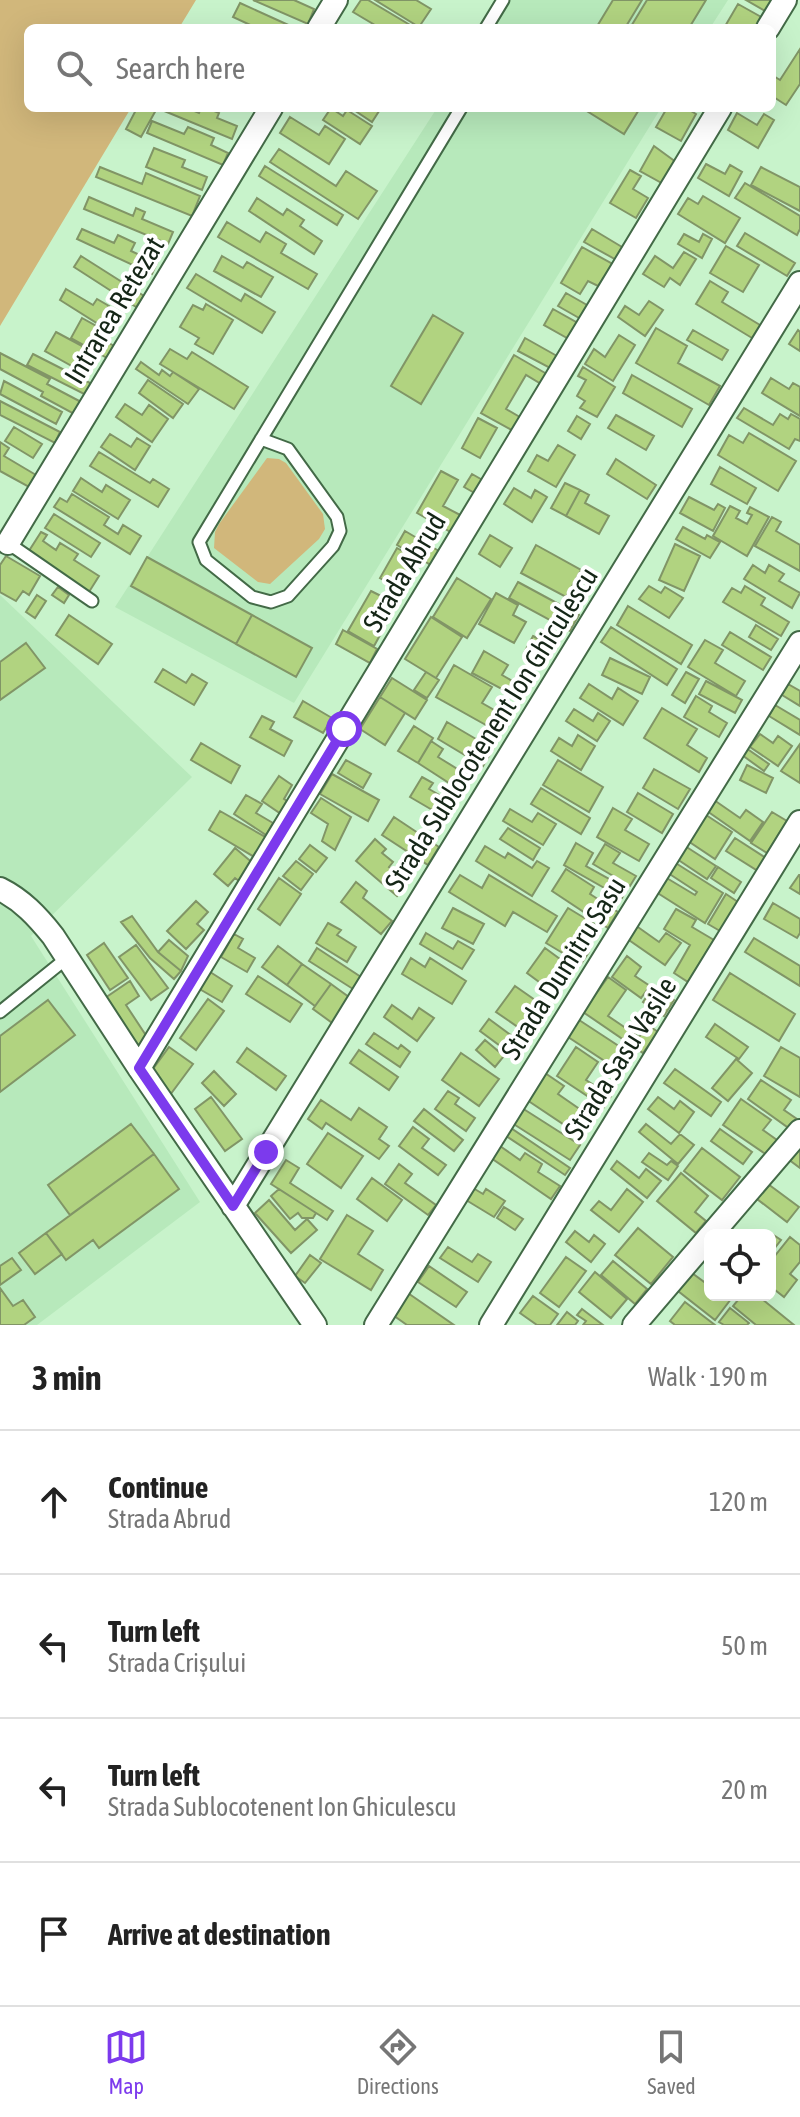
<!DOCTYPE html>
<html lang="en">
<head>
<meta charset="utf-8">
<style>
	:root { --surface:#fff; --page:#f6f6f6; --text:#222; --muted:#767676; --line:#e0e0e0; --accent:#7c3aed }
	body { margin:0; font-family:"Asap Condensed",sans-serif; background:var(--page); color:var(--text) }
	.controls { position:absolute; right:24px; bottom:24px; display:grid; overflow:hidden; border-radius:12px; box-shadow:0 8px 32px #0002 }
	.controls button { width:72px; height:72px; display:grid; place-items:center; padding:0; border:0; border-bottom:2px solid var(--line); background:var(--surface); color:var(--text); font:40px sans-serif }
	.stop { position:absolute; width:24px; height:24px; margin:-18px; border:6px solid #7c3aed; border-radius:50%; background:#fff }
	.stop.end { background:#7c3aed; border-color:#fff; box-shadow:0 2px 8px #0008 }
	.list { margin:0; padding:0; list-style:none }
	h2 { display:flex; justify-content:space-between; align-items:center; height:104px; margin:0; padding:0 32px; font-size:34px }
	h2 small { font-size:26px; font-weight:400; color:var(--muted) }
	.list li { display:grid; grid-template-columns:52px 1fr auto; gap:24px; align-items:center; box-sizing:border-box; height:144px; padding:0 32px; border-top:2px solid var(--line) }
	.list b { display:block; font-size:30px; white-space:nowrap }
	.list p { margin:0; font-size:26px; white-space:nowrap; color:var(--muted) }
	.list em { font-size:26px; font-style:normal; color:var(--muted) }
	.icon { flex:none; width:44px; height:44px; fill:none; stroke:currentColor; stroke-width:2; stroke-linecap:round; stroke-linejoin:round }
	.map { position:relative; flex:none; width:800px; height:1325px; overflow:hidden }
	.search { position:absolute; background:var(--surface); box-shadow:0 8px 32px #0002; left:24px; right:24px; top:24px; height:88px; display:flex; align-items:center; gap:20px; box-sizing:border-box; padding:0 28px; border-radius:12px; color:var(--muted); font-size:30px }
	.sheet { height:680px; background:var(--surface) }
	nav { display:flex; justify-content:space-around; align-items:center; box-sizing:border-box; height:112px; border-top:2px solid var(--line); background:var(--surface); font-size:22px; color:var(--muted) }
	nav a { display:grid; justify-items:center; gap:4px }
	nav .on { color:var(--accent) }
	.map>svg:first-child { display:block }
</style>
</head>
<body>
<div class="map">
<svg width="800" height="1325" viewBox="0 0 800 1325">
	<rect width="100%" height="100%" fill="#c8f3cb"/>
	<path fill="#b7e9bb" d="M507 0H728L710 28H488Z
		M437 108H661L294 703 115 607Z
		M0 595 192 777 31 936 200 1202 37 1325H0Z"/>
	<path fill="#d1b77b" d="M0 0H196L179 28H28V108H131L0 326Z
		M267 458 279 459 286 463 323 514 325 529 319 539 270 584 258 582 214 548 215 532 219 524Z"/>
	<path fill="#b1d380" stroke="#819566" stroke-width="2" d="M253 0H294L314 9 308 24Z
		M361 0H368L415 28H380L353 12Z
		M375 0H416L431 9 419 27Z
		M613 0H642L625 28H596Z
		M647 0H706L689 28H630Z
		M746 0H774L767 12Z
		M240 3 295 28H257L233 17Z
		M738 4 763 18 757 28H724Z
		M800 49V84L786 105 772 96V75L780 80Z
		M137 108 156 110 141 137 126 129Z
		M157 108H187L199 113 201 108H207L219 113 217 118 237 126 232 139Z
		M331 108 343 116 347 110 372 126 360 144 323 120Z
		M351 108H381L372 122Z
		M582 108H640L624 134Z
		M667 108H686L696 114 681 141 656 127Z
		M737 113 757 125 764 114 774 120 758 148 728 130Z
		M290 117 319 135 325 126 345 139 329 164 280 133Z
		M152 121 184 134 188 127 214 138 211 145 228 153 223 165 147 133Z
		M654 146 680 165 667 186 640 171Z
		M154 148 185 160 182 167 207 177 202 190 146 167Z
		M279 149 336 186 346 171 377 191 358 219 270 162Z
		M706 164 725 174 730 165 742 172 729 196 698 178Z
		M265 166 343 215 337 225 259 176Z
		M100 167 142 184 146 173 200 196 192 216 96 177Z
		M761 167 800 187V211L751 185Z
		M630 170 641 176 633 189 648 198 636 218 610 203Z
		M745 183 800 216V229L797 235 735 198Z
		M703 196 740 218 725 243 678 214 688 198 698 204Z
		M89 197 133 216 136 208 145 212 142 219 173 232 168 244 84 209Z
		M257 198 283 215 287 209 304 220 300 226 322 241 314 254 249 211Z
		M227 222 260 242 266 232 286 244 281 253 317 274 308 289 218 237Z
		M82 229 114 243 118 235 135 243 131 251 157 263 152 274 77 239Z
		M592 229 627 250 620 262 584 242Z
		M745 233 795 263 787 276 737 246Z
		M684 234 699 242 703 234 712 239 702 258 678 244Z
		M726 246 759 265 743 292 710 273Z
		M582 247 618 267 611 281 604 277 598 286 588 281 580 294 561 283Z
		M684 252 696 259 680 285 670 278 664 287 643 274 655 256 673 268Z
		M81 256 144 296 136 307 74 267Z
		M222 256 243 268 247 262 273 277 261 297 214 271Z
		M196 274 241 301 245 294 275 312 262 333 187 288Z
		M710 281 728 292 722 302 760 325 752 338 696 304Z
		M66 289 93 305 97 299 109 306 105 311 119 319 111 332 60 300Z
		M566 293 594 309 586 322 558 306Z
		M649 301 663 310 645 336 618 317 625 306 639 315Z
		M206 304 233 320 213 354 195 344 199 338 180 327 193 305 203 310Z
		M553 309 583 326 574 342 544 325Z
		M433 315 463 333 421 404 391 386Z
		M82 318 98 327 94 334 114 346 107 358 71 338Z
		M656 328 687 346 678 363 720 386 709 405 636 363Z
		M693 330 728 350 722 360 687 340Z
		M798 330 800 332V351L789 344Z
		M56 332 84 347 80 356 92 363 86 374 45 351Z
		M619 335 635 345 613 381 585 364 594 349 605 357Z
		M525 338 557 356 550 368 518 351Z
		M170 349 187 359 192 352 248 387 234 409 160 364Z
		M0 353 50 379 47 384 83 403 76 415 41 396 43 392 0 369Z
		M33 354 92 384 86 395 27 365Z
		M514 355 552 377 546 387 526 375 506 409 525 420 517 433 481 413Z
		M141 362 159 375 162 370 170 376 173 372 199 389 188 404 136 369Z
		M583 367 615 387 597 417 580 408 585 401 577 396 586 380 578 376Z
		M632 375 692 409 682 427 623 393Z
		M771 378 789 389 793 383 800 387V416L762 393Z
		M148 380 183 404 173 418 139 393Z
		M4 381 62 412 56 424 0 394Z
		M0 401 60 432 55 443 0 415Z
		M125 404 142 415 149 405 168 419 152 442 116 417Z
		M744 408 773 425 780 414 788 419 791 414 800 419V441L795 439 789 449 737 418Z
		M616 415 654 436 646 450 608 428Z
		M577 416 590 424 581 439 568 431Z
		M478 418 497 428 480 458 462 448Z
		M14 427 42 444 33 458 5 441Z
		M749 433 796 461 778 491 718 455 729 435 743 443Z
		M110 434 131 447 137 438 150 446 135 470 101 447Z
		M0 442 9 448 4 456 36 475 29 487 0 471Z
		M558 445 575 455 556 487 528 471 537 455 548 461Z
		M99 452 150 483 153 479 169 489 158 507 90 466Z
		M616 459 656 485 647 499 607 474Z
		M720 467 756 488 747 504 711 484Z
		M441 471 458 480 443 506 464 517 454 534 417 513Z
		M472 474 486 482 478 495 464 487Z
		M81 478 102 492 106 485 130 500 118 519 73 491Z
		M565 483 580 490 566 516 551 508Z
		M514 488 531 498 535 490 547 497 532 522 504 504Z
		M580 490 589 495 585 503 609 516 599 534 566 516Z
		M72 494 109 517 104 525 118 534 123 525 141 536 130 554 54 507 60 498 67 502Z
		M689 497 714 510 718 504 725 508 713 531 680 513Z
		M730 506 740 511 736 518 747 524 752 515 747 513 750 507 769 517 747 556 713 536Z
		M54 514 100 543 91 557 45 528Z
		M772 517 781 522 776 531 800 545V571L755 546Z
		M683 527 705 539 707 535 720 542 710 558 676 539Z
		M405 531 444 554 436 568 397 545Z
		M41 532 47 535 43 541 56 550 60 543 78 554 74 560 99 576 89 592 27 554Z
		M490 535 512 548 500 567 479 554Z
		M675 544 700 556 684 591 659 580Z
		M536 545 581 570 566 597 521 573Z
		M397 548 413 557 407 566 413 569 408 579 402 576 396 587 380 578Z
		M6 556 40 576 29 595 23 591 16 601 0 592V565Z
		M147 557 252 615 236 644 131 586Z
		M753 565 765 573 769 565 784 574 779 581 800 593 792 608 744 579Z
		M457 578 491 599 467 638 433 617Z
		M518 582 579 615 570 631 509 598Z
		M649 586 661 593 665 587 683 598 669 618 639 599Z
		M745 586 765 598 761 605 789 622 781 636 723 602 732 588 741 593Z
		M58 587 69 595 64 603 52 595Z
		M371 591 385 598 373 619 385 626 374 646 348 631Z
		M496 593 518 605 513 615 526 622 514 643 479 624Z
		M37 595 46 601 35 618 26 612Z
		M628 606 692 645 681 664 617 625Z
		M69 615 112 644 98 664 56 635Z
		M252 615 312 648 296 677 236 644Z
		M431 617 462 637 436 678 405 659Z
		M756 625 778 639 771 650 749 637Z
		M611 627 677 669 667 685 601 642Z
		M343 630 377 649 370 663 336 644Z
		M730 632 771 657 763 670 722 645Z
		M533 636 552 646 542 664 524 653Z
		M705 640 723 650 715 663 745 681 736 696 688 667Z
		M26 643 45 668 0 700V662Z
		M484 651 508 665 502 675 519 685 513 695 472 673Z
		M610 658 650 677 642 694 602 675Z
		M454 665 492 687 482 703 501 714 493 729 436 697Z
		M163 669 186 683 192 674 207 683 194 705 155 682Z
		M426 672 439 680 427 698 414 690Z
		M686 672 699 679 685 703 672 695Z
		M392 678 427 700 415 719 380 697Z
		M706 681 742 700 735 713 699 694Z
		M589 684 612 699 618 688 638 701 623 725 580 698Z
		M788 684 800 691V706L782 695Z
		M696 696 712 706 709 712 727 723 719 737 684 717Z
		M380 697 405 713 385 745 360 729Z
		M303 701 332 718 323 733 294 717Z
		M775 705 800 720V735L769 716Z
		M662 708 697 729 687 745 707 758 699 772 644 738Z
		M574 709 593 721 598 713 610 721 597 741 566 721Z
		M262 716 274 722 270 729 292 741 284 756 250 737Z
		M447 722 493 749 483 766 438 739Z
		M414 726 433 738 418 763 398 751Z
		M760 734 773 743 778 736 792 746 778 766 750 747Z
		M578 735 595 746 581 770 551 751 559 738 572 746Z
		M431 741 443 749 438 757 472 778 463 792 418 763Z
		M201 743 240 766 231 783 191 760Z
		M800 744V783L781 771Z
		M746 748 769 764 764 771 742 755Z
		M346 760 371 774 363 788 338 773Z
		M558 760 603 787 589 812 543 785Z
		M747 765 773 778 766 793 740 780Z
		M654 769 690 789 678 809 643 788Z
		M332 774 379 800 368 821 320 794Z
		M279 776 292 785 284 799 292 804 284 816 262 801Z
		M422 777 433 783 429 789 455 804 446 818 410 797Z
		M541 788 590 818 581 834 531 804Z
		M638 793 673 814 662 833 627 812Z
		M246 795 262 804 256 813 273 823 266 835 234 814Z
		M321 798 351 817 335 850 322 841 328 824 311 813Z
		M714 800 740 818 746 810 763 822 750 841 707 811Z
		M613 808 632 819 625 830 649 844 639 861 597 837Z
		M510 809 532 822 538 813 556 824 543 845 503 821Z
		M220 811 267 838 256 858 209 830Z
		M772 812 787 821 767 853 751 843Z
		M706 815 732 832 715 859 688 841Z
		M394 817 439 847 428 865 382 835Z
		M508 828 540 848 533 860 500 839Z
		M735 838 766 858 758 871 726 851Z
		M375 839 386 849 382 853 393 862 389 867 408 883 397 896 356 861Z
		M576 843 593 853 586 866 627 889 622 898 564 865Z
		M605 844 620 853 613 863 636 876 630 886 593 864Z
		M310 845 327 858 316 872 299 859Z
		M485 846 505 858 508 853 532 868 537 861 549 868 532 896 476 861Z
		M685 846 716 866 707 879 677 859Z
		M235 848 254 864 239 881 235 878 228 886 214 874Z
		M296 861 313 874 301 890 283 876Z
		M674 862 723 893 705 923 656 892 665 877 695 895 697 892 668 873Z
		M718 867 741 882 734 893 711 878Z
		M566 869 594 887 590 894 618 912 608 928 552 891Z
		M460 875 482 888 489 875 557 916 547 932 513 912 505 926 449 892Z
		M799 875H800V894L790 888Z
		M279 878 301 894 280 925 258 909Z
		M356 882 367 891 363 898 392 921 381 934 341 902Z
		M726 894 738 902 720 931 708 924Z
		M196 901 208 912 197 924 204 930 186 949 167 931Z
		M773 903 800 919V933L797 938 764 919Z
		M453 908 484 924 473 944 442 928Z
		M568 908 596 925 583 948 589 952 581 964 546 943Z
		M676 909 696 920 692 927 714 940 688 982 674 973 690 945 664 929Z
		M132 916 158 952 181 971 174 979 150 958 121 922Z
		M328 923 341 930 337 935 356 947 347 962 316 943Z
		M635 925 659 942 666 933 681 943 665 965 626 938Z
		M426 933 453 949 458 941 474 950 462 969 420 944Z
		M234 934 243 939 238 948 255 958 247 972 221 957Z
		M754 938 800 966V986L745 952Z
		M169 940 188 956 181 971 158 952Z
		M104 943 128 978 110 990 87 955Z
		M136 945 168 988 151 1000 119 957Z
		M278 946 302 964 287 985 262 967Z
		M317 948 361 977 353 989 309 961Z
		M545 948 564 962 546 987 527 973Z
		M627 956 641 967 635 976 650 986 641 998 612 977Z
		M411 958 425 967 430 958 466 981 452 1004 402 974Z
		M302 964 331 984 315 1006 287 985Z
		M207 970 232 986 222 1002 196 987Z
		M730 973 795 1014 779 1041 713 1000Z
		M258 976 302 1004 290 1022 246 994Z
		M608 977 626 990 608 1016 639 1037 648 1025 658 1032 643 1053 583 1012Z
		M130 981 139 996 126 1005 149 1040 138 1048 105 998Z
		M331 984 353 1000 335 1025 313 1009Z
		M515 986 535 1000 527 1012 538 1020 528 1034 496 1012Z
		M654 986 674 1000 664 1016 643 1002Z
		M208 999 224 1011 196 1050 180 1038Z
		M48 1000 75 1035 0 1092V1036Z
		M392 1005 412 1019 419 1008 434 1018 417 1041 384 1017Z
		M576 1018 634 1056 623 1073 565 1035Z
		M489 1019 524 1045 515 1057 480 1031Z
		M715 1024 748 1047 739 1059 706 1037Z
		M374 1033 398 1049 401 1045 410 1052 400 1067 366 1044Z
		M485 1040 504 1056 495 1067 476 1050Z
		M169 1047 193 1064 170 1095 153 1069Z
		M576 1047 598 1062 586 1080 611 1096 604 1107 557 1076Z
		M781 1047 800 1058V1097L764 1076Z
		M247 1048 286 1076 276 1090 237 1062Z
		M359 1050 398 1077 389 1090 350 1063Z
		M461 1053 499 1079 479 1106 442 1080Z
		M736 1059 752 1073 728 1101 712 1088Z
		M675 1069 721 1102 711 1116 664 1083Z
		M214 1071 236 1094 224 1106 202 1083Z
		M545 1073 564 1086 558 1094 581 1110 569 1128 527 1100Z
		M761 1080 791 1100 784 1110 797 1119 790 1129 748 1099Z
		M448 1091 459 1098 455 1104 475 1118 466 1131 435 1109Z
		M211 1097 242 1139 225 1151 195 1109Z
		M658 1097 674 1109 680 1101 694 1112 679 1133 648 1109Z
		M741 1099 771 1120 763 1130 777 1140 767 1155 723 1125Z
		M321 1100 351 1120 359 1108 387 1127 379 1139 389 1146 379 1159 326 1123 322 1129 308 1119Z
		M522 1108 580 1145 570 1160 512 1123Z
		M424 1109 463 1140 454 1151 414 1121Z
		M131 1124 154 1154 70 1215 48 1185Z
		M646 1124 671 1144 680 1134 694 1145 678 1164 639 1132Z
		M508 1126 570 1168 565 1175 503 1134Z
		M413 1127 429 1139 422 1148 446 1165 438 1175 399 1146Z
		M720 1129 752 1152 743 1164 711 1141Z
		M328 1133 363 1156 341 1188 307 1164Z
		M800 1144V1168L788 1159Z
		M500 1146 520 1160 525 1153 542 1164 538 1172 560 1186 551 1199 491 1158Z
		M702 1148 740 1177 722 1200 684 1171Z
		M649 1153 667 1165 671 1161 678 1166 668 1180 642 1162Z
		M154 1154 179 1189 99 1248 93 1240 66 1260 46 1233Z
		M286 1160 299 1168 290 1183 333 1211 327 1220 271 1184Z
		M617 1161 639 1178 646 1169 661 1181 647 1198 611 1169Z
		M399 1164 412 1174 405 1183 436 1205 428 1215 385 1184Z
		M681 1173 708 1196 695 1212 706 1221 696 1233 657 1201Z
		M372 1178 402 1200 387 1221 357 1199Z
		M768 1184 799 1207 787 1222 757 1199Z
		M473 1188 483 1194 486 1189 505 1201 494 1217 466 1200Z
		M279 1189 316 1213 313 1218H302L298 1213 290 1219 271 1196Z
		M627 1189 643 1202 619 1232 591 1210 599 1201 611 1210Z
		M269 1200 295 1230 307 1219 317 1230 291 1253 255 1213Z
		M504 1207 523 1219 515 1230 497 1218Z
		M347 1215 373 1231 358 1254 383 1270 371 1290 320 1259Z
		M638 1228 673 1257 651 1284 615 1255Z
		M575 1231 589 1242 594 1235 605 1244 591 1262 566 1242Z
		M769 1232 781 1240 770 1254V1235H766Z
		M46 1233 62 1254 35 1274 19 1253Z
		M790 1237 800 1245V1262L790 1274 797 1280 784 1297 770 1286V1262Z
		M448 1247 472 1262 478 1254 491 1262 478 1282 440 1258Z
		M310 1255 321 1263 305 1283 295 1276Z
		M566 1257 586 1271 559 1307 540 1293Z
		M12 1258 21 1270 0 1285V1266Z
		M613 1261 647 1289 635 1304 601 1275Z
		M429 1266 467 1292 456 1307 418 1282Z
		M595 1272 627 1299 611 1318 579 1292Z
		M692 1273 707 1284 710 1280V1295H734L715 1320 678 1291Z
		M0 1288 13 1306 23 1300 35 1317 24 1325H0Z
		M405 1291 454 1325H407L390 1313Z
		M742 1295H757L794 1325H756L733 1306Z
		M533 1296 558 1314 550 1325H537L520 1313Z
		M685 1302 715 1325H675L670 1321Z
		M730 1308 749 1323 747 1325H724L719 1322Z
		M582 1309 603 1325H583L586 1321 577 1315Z
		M567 1312 578 1321 575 1325H557Z"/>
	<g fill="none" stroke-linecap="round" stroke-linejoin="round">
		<defs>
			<path id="lane" d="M486 28 503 0
				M261 439 288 449 337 517 340 531 333 546 288 596 271 602 252 597 206 560 199 542 461 108
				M8 543 92 601
				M0 1012 67 958"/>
			<path id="street" d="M319 28 336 0
				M768 28 785 0
				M8 543 271 108
				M0 889C22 900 37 916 53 936L139 1068 315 1325
				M139 1068 720 108
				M233 1206 800 283
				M711 1235 800 1131
				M376 1325 800 643
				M491 1325 800 822
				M634 1325 710 1236"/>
		</defs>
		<use href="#lane" stroke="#436a47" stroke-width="15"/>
		<use href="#street" stroke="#436a47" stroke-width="26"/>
		<use href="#lane" stroke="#fff" stroke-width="11"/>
		<use href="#street" stroke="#fff" stroke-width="22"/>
	</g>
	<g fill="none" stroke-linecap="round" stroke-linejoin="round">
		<path stroke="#7c3aed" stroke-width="10" d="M266 1152 233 1206 139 1068 344 729"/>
	</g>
	<g text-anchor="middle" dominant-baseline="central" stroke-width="8" stroke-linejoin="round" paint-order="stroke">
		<g font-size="28" fill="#142516" stroke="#fff">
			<text transform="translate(114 310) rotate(-59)">Intrarea Retezat</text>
			<text transform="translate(404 572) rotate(-59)">Strada Abrud</text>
			<text transform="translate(491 729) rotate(-58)">Strada Sublocotenent Ion Ghiculescu</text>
			<text transform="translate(563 968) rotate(-58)">Strada Dumitru Sasu</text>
			<text transform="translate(620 1058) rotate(-58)">Strada Sasu Vasile</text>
		</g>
	</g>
</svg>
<div class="controls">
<button><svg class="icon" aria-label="locate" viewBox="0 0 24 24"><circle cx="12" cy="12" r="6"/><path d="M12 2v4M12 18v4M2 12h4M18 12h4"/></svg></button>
</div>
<div class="stop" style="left:344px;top:729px"></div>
<div class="stop end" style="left:266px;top:1152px"></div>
<div class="search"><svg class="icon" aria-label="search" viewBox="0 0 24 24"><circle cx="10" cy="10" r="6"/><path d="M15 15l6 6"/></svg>Search here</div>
</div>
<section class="sheet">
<h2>3 min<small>Walk · 190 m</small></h2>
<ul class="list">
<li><svg class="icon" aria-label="ahead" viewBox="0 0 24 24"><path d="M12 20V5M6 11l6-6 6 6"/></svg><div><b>Continue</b><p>Strada Abrud</p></div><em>120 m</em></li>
<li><svg class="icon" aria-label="left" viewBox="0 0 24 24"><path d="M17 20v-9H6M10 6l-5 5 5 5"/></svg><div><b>Turn left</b><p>Strada Crișului</p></div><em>50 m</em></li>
<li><svg class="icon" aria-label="left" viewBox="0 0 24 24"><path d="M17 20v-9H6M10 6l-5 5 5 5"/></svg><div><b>Turn left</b><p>Strada Sublocotenent Ion Ghiculescu</p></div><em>20 m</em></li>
<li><svg class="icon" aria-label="arrive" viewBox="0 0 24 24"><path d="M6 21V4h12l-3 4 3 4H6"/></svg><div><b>Arrive at destination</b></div></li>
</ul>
</section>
<nav>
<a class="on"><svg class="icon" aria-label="map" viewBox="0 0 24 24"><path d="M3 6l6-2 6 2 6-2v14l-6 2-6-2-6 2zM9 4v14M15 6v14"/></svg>Map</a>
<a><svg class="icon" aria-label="directions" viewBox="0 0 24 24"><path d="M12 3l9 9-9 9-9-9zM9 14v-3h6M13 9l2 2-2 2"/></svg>Directions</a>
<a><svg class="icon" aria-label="saved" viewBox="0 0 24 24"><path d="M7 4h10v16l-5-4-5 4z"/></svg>Saved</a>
</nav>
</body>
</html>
